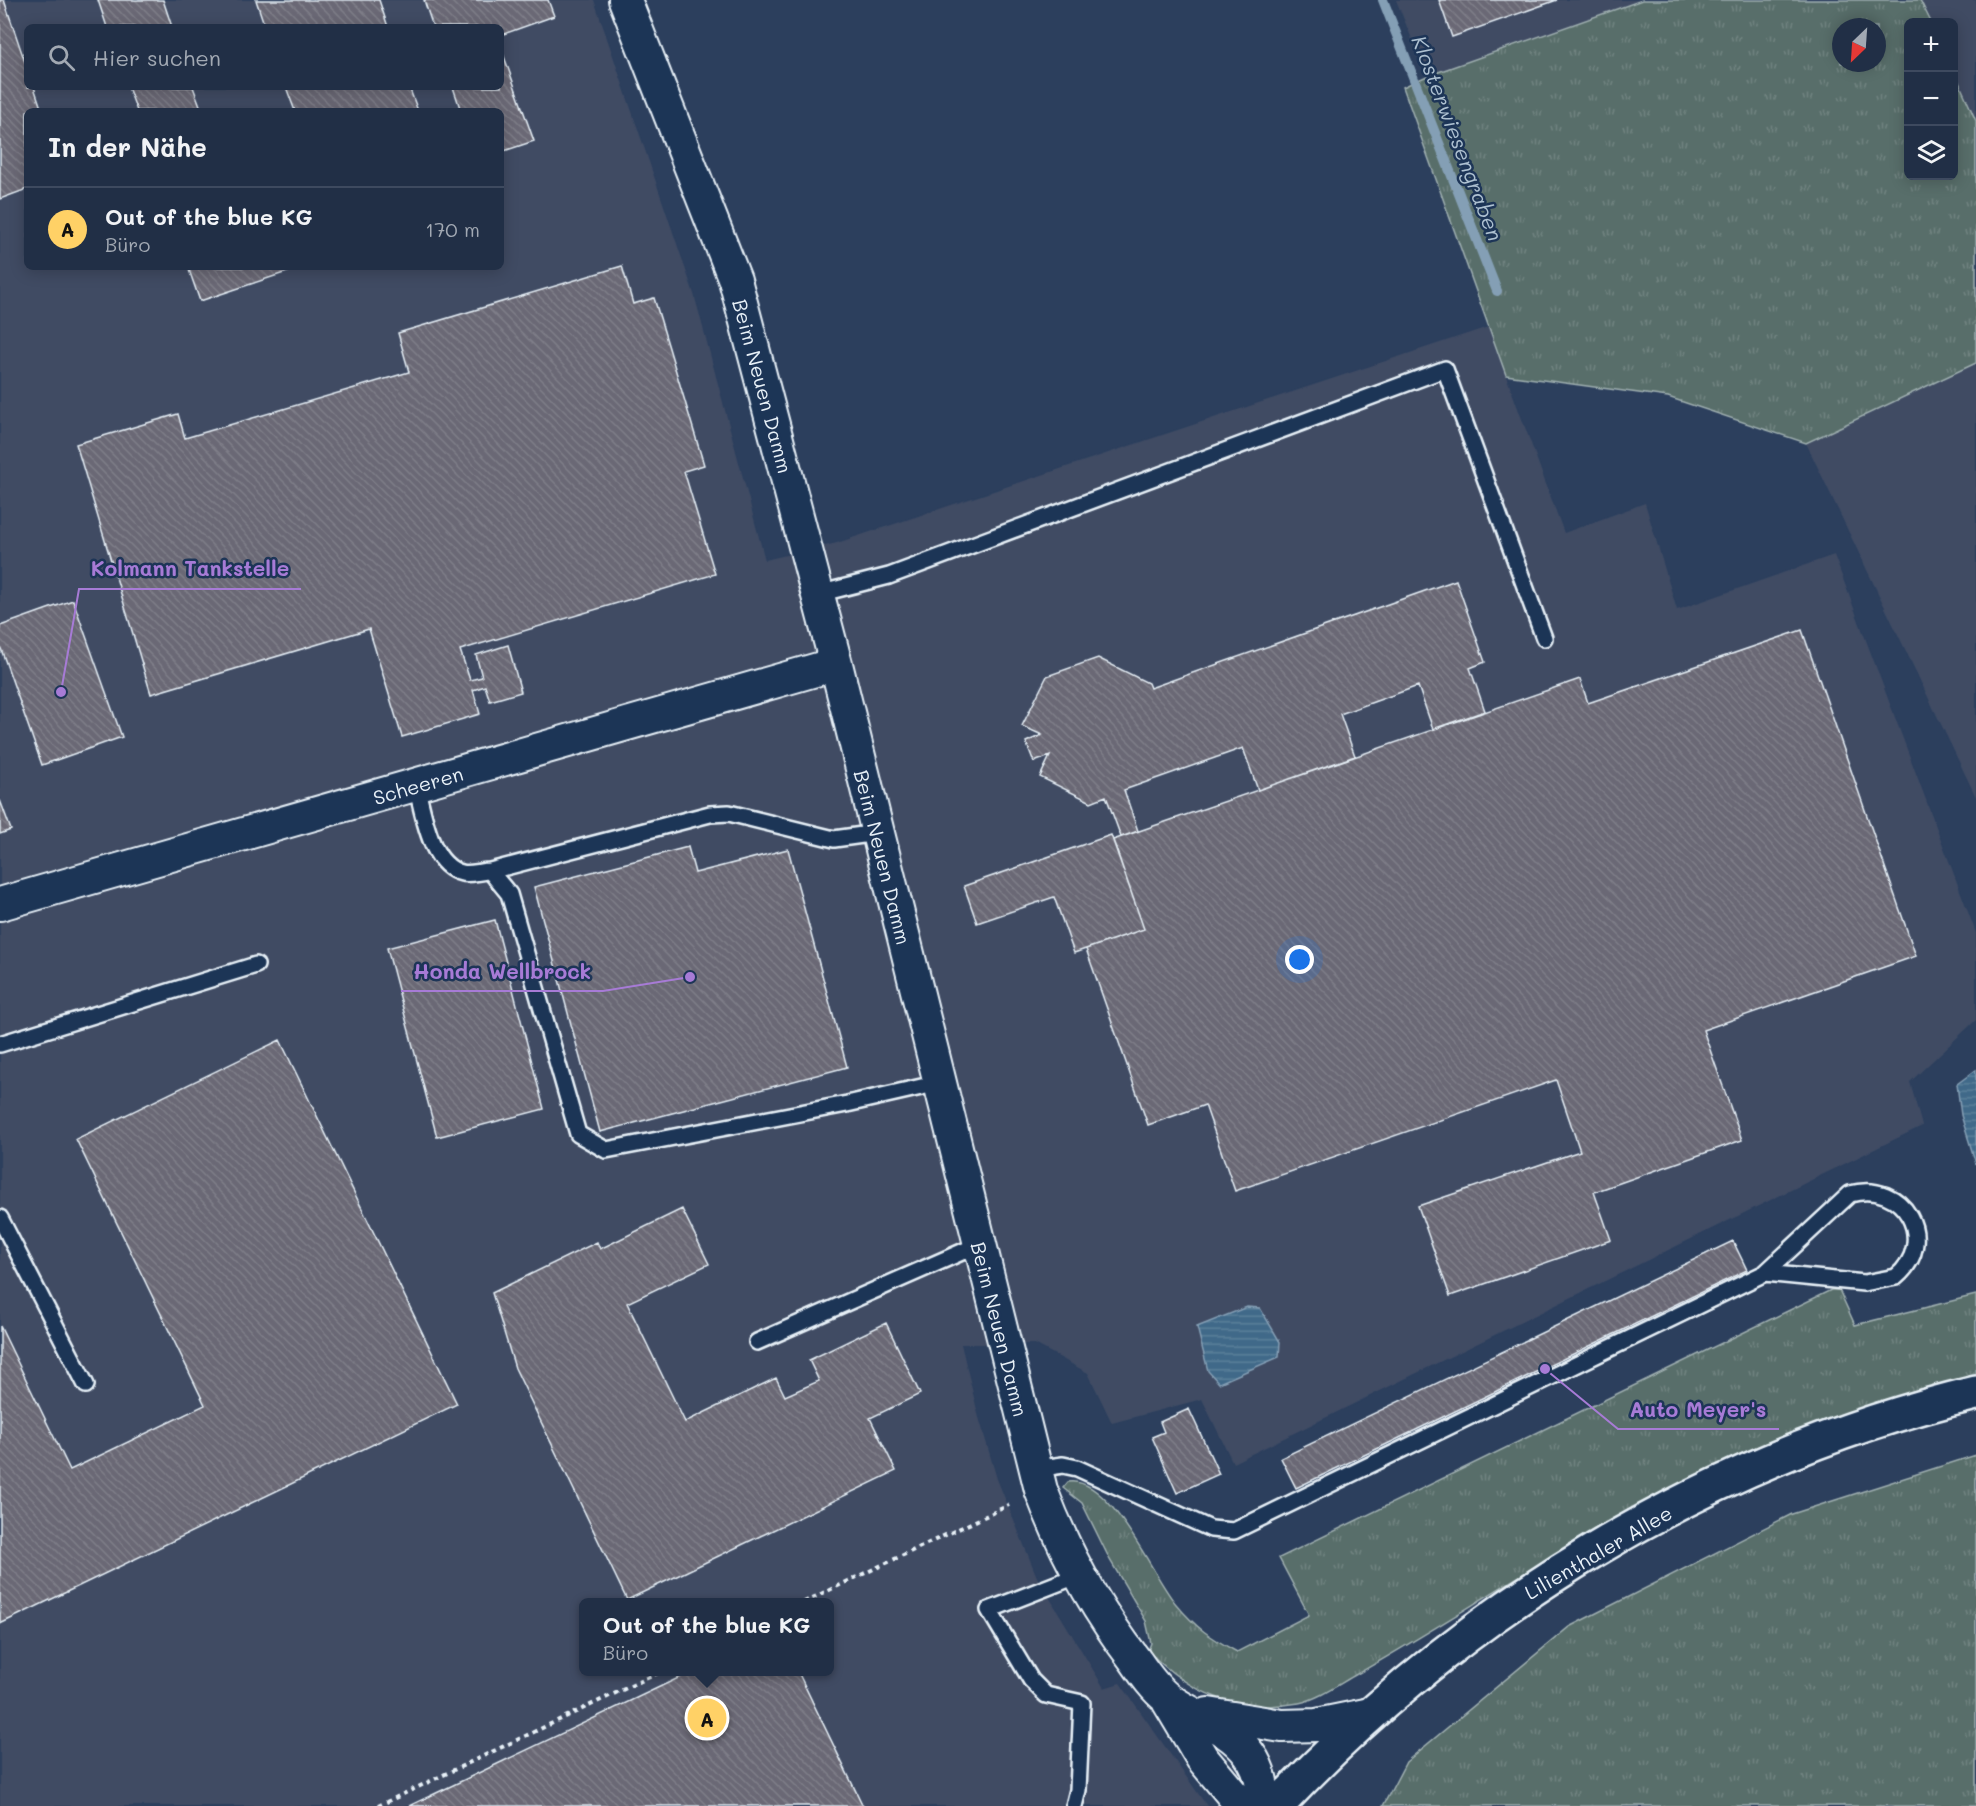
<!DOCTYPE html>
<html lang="de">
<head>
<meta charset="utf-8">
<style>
	:root { --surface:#212f46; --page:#2d3b51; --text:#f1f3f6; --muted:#a2a9b3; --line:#3e4a5f; --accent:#ffd166 }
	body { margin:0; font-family:Mali,sans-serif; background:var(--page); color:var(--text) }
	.controls { position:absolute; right:18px; top:18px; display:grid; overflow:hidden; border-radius:9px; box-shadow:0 3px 15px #0003 }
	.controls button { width:54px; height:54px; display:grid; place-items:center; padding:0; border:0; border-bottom:2px solid var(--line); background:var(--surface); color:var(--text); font:30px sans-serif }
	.compass { position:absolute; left:1832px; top:18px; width:54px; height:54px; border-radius:50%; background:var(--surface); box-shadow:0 3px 15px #0003; rotate:205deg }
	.you { position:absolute; left:1300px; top:960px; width:21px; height:21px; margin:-15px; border:4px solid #fff; border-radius:50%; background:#1a73e8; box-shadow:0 0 0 9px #1a73e833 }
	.badge { display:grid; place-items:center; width:39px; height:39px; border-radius:50%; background:var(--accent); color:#111; font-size:20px; font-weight:700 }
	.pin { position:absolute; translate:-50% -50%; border:3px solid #fff; box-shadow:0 2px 6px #0006 }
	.popup { position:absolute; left:579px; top:1598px; width:255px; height:78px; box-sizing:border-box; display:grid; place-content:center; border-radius:9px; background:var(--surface); filter:drop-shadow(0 2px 4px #0005); font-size:20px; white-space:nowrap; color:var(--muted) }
	.popup b { font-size:22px; color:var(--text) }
	.popup::after { content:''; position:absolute; left:50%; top:100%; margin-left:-12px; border:12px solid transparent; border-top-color:var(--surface) }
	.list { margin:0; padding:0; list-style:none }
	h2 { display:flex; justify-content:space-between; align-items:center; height:78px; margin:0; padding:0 24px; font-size:26px }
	h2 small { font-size:20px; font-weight:400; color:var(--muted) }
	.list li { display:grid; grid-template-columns:39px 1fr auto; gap:18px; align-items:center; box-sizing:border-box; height:84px; padding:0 24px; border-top:2px solid var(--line) }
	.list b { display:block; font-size:22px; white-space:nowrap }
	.list p { margin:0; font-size:20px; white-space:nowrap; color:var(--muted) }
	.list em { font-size:20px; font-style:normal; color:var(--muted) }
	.icon { flex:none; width:33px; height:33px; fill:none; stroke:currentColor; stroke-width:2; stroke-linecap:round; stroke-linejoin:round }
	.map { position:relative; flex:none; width:1976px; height:1806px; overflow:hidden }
	.search { position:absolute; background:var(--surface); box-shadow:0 3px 15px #0003; left:24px; top:24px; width:480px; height:66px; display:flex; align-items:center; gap:15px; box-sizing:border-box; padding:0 21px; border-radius:9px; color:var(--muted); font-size:22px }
	.panel { position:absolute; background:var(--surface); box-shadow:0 3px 15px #0003; left:24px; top:108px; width:480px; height:162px; border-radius:9px }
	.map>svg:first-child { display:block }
</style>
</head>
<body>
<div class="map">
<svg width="1976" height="1806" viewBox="0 0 1976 1806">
	<defs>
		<pattern id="grass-tufts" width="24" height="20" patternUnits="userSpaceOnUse" patternTransform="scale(1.5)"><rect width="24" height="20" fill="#586e6a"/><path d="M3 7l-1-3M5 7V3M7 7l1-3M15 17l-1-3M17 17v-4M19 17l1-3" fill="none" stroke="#708380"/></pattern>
		<pattern id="water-rules" width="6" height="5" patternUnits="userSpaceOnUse" patternTransform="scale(1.5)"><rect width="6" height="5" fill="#416989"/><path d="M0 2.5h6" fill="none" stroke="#5c7f9a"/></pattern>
		<pattern id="building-back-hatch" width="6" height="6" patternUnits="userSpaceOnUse" patternTransform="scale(1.5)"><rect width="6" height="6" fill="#6a6874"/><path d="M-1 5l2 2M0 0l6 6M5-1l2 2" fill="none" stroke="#7f7e89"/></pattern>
	</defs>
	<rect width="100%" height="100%" fill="#2c3f5d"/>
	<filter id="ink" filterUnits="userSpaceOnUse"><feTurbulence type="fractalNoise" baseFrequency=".0167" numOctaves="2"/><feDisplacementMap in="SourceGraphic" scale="12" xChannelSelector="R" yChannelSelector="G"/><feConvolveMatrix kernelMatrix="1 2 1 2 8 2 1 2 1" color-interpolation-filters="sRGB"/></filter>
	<g filter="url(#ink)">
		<path fill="#3f4b64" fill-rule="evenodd" d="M0 0H594L694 294 765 560 837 543 1488 327 1564 533 1645 503 1677 610 1834 555 1976 933V1020L1910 1082 1922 1126 1233 1463 1202 1399 1112 1423 1088 1373 1035 1344H961L978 1414 997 1479 1037 1577 1104 1688 1120 1683 1207 1806H0ZM27 27H501V87H27ZM27 111H501V267H27ZM584 1602H830V1672H584Z
			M1396 0H1642L1427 76Z
			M1920 0H1976V121L1954 71V22H1931Z
			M1976 363V797L1806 443Z"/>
		<path fill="url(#grass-tufts)" stroke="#a0b0b1" stroke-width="1.5" fill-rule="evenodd" d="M1642 0H1920L1931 22H1908V176H1954V71L1976 121V363L1806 443 1668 397 1506 375 1403 87 1427 76ZM1841 27H1877V63H1841Z
			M1831 1290H1839L1855 1325 1976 1295V1375C1824 1413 1682 1479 1548 1559 1484 1597 1421 1638 1357 1674 1339 1684 1319 1699 1299 1703 1237 1714 1191 1694 1148 1651L1151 1643 1146 1621 1110 1560 1082 1503 1063 1488 1068 1482C1111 1475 1152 1576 1176 1604 1197 1629 1210 1637 1237 1652L1309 1615 1279 1558Z
			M1976 1455V1806H1383L1406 1762 1569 1627 1792 1514Z"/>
		<path fill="url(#water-rules)" stroke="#849fb5" stroke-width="1.5" d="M1976 1070V1164L1961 1115 1957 1084Z
			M1247 1307 1260 1308 1280 1342 1279 1357 1219 1383 1208 1371 1197 1327Z"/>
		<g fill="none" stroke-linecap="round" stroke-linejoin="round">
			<path stroke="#849fb5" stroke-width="10" d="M1383 0 1497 291"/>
		</g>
		<path fill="url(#building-back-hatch)" stroke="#e8f1f8" stroke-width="1.5" d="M0 0H4L27 68V87H34L42 111H27V189L0 199Z
			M98 0H163L172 27H107Z
			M256 0H379L388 27H265Z
			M424 0H548L554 16 501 35V27H433Z
			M1439 0H1557L1452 37Z
			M501 48 534 141 501 152V111H461L453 87H501Z
			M128 87H193L202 111H137Z
			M286 87H409L418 111H295Z
			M622 266 633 304 654 298 704 465 684 471 715 574 460 650 470 680 482 677 476 655 508 645 521 692 490 701 485 686 473 690 480 714 402 737 369 629 151 694 76 444 178 414 185 438 409 372 398 333Z
			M188 267H295L296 269 200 301Z
			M1456 580 1485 662 1470 668 1485 711 1433 729 1418 686 1340 714 1355 756 1258 790 1243 748 1124 790 1138 831 1121 837 1106 796 1091 802 1040 777 1050 756 1034 762 1026 742 1042 735 1022 726 1047 676 1098 658 1148 683 1150 688Z
			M73 600 122 737 42 765 0 646V626Z
			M1802 630 1916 956 1703 1030 1742 1140 1594 1192 1611 1240 1450 1296 1418 1206 1580 1151 1556 1080 1235 1191 1205 1105 1148 1125 1086 949 1144 929 1113 840 1580 679 1588 703Z
			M0 800 11 830 0 834Z
			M1111 835 1144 929 1074 953 1054 897 977 923 964 886Z
			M688 847 695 873 788 849 847 1067 600 1132 534 887Z
			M495 920 544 1109 437 1137 387 948Z
			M280 1040 457 1404 0 1624V1326L70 1470 205 1405 76 1139Z
			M682 1209 709 1264 627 1303 685 1422 776 1378 785 1396 819 1381 809 1360 886 1323 920 1394 870 1418 896 1471 627 1600 515 1368 492 1293 597 1242 600 1249Z
			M1733 1241 1747 1270 1296 1488 1281 1458Z
			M1189 1409 1219 1474 1177 1493 1152 1437 1164 1432 1160 1422Z
			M691 1672H798L863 1806H409Z"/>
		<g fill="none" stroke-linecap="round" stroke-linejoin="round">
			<defs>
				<path id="lane" d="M818 594 889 576 1445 369 1544 638
					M416 786C424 813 429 865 462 873 470 875 481 871 490 871L509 894 578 1134 606 1150 847 1104 939 1083
					M490 871 710 814 729 813 834 839 877 833
					M0 1044 256 965
					M0 1218 86 1385
					M757 1342 980 1244
					M1035 1469 1063 1465 1077 1468 1211 1529 1234 1531 1765 1273 1864 1283 1896 1277C1939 1241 1904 1179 1850 1194L1765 1273
					M1074 1806 1078 1790 1082 1703 1046 1695 1031 1680 989 1610 1079 1575"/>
				<path id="street" d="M625 0 735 280 836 664 1041 1490C1064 1551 1095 1608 1135 1660 1144 1673 1154 1688 1167 1698 1194 1718 1229 1726 1249 1754 1260 1769 1264 1788 1262 1806
					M0 904 836 664
					M1168 1701 1202 1758 1242 1806
					M1208 1714 1282 1726 1317 1725 1371 1714"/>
				<path id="secondary" d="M1277 1806C1464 1607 1709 1457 1976 1393"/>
			</defs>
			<use href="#lane" stroke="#e8f1f8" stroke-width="20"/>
			<use href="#street" stroke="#e8f1f8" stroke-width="36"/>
			<use href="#secondary" stroke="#e8f1f8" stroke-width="38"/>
			<path stroke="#e8f1f8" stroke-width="4" stroke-dasharray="4.5 4.5" stroke-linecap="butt" d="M804 1602 1009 1505
				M378 1806 660 1672"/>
			<use href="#lane" stroke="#1d3557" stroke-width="15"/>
			<use href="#street" stroke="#1d3557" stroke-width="32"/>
			<use href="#secondary" stroke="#1d3557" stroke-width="33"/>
		</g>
	</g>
	<g text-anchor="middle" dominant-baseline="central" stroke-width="5" stroke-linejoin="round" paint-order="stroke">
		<g font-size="20" fill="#e8f1f8" stroke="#1d3557">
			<text transform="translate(763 386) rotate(75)">Beim Neuen Damm</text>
			<text transform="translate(418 785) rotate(-16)">Scheeren</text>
			<text transform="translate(883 857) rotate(76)">Beim Neuen Damm</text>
			<text transform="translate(1000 1329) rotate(76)">Beim Neuen Damm</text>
			<text transform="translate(1598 1552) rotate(-30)">Lilienthaler Allee</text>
		</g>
		<g font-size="21" font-style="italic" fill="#aec1d1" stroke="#1d3557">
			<text transform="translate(1458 138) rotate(69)">Klosterwiesengraben</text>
		</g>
	</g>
	<path fill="none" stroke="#a77bd6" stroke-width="2" d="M61 692L79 589H301M690 977L603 991H401M1545 1369L1618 1429H1779"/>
	<g fill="#a77bd6" stroke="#1d3557" stroke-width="2">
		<circle cx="61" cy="692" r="6"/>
		<circle cx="690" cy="977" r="6"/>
		<circle cx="1545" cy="1369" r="6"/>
	</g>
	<g font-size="21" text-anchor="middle" font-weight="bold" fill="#a77bd6" stroke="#1d3557" stroke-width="5" stroke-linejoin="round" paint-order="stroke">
		<text x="190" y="576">Kolmann Tankstelle</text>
		<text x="502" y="979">Honda Wellbrock</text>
		<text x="1698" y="1417">Auto Meyer's</text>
	</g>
</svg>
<div class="controls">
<button>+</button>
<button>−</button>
<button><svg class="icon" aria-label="layers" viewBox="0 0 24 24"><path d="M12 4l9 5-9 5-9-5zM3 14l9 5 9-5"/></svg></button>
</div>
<svg class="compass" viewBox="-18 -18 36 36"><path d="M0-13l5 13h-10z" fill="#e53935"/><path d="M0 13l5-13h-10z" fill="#a2a9b3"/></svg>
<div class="you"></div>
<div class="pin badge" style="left:707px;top:1718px">A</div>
<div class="popup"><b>Out of the blue KG</b>Büro</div>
<div class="search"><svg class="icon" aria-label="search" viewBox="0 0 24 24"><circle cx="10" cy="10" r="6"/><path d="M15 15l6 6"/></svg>Hier suchen</div>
<section class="panel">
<h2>In der Nähe<small></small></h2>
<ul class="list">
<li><span class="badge">A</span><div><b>Out of the blue KG</b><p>Büro</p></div><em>170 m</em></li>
</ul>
</section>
</div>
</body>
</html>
